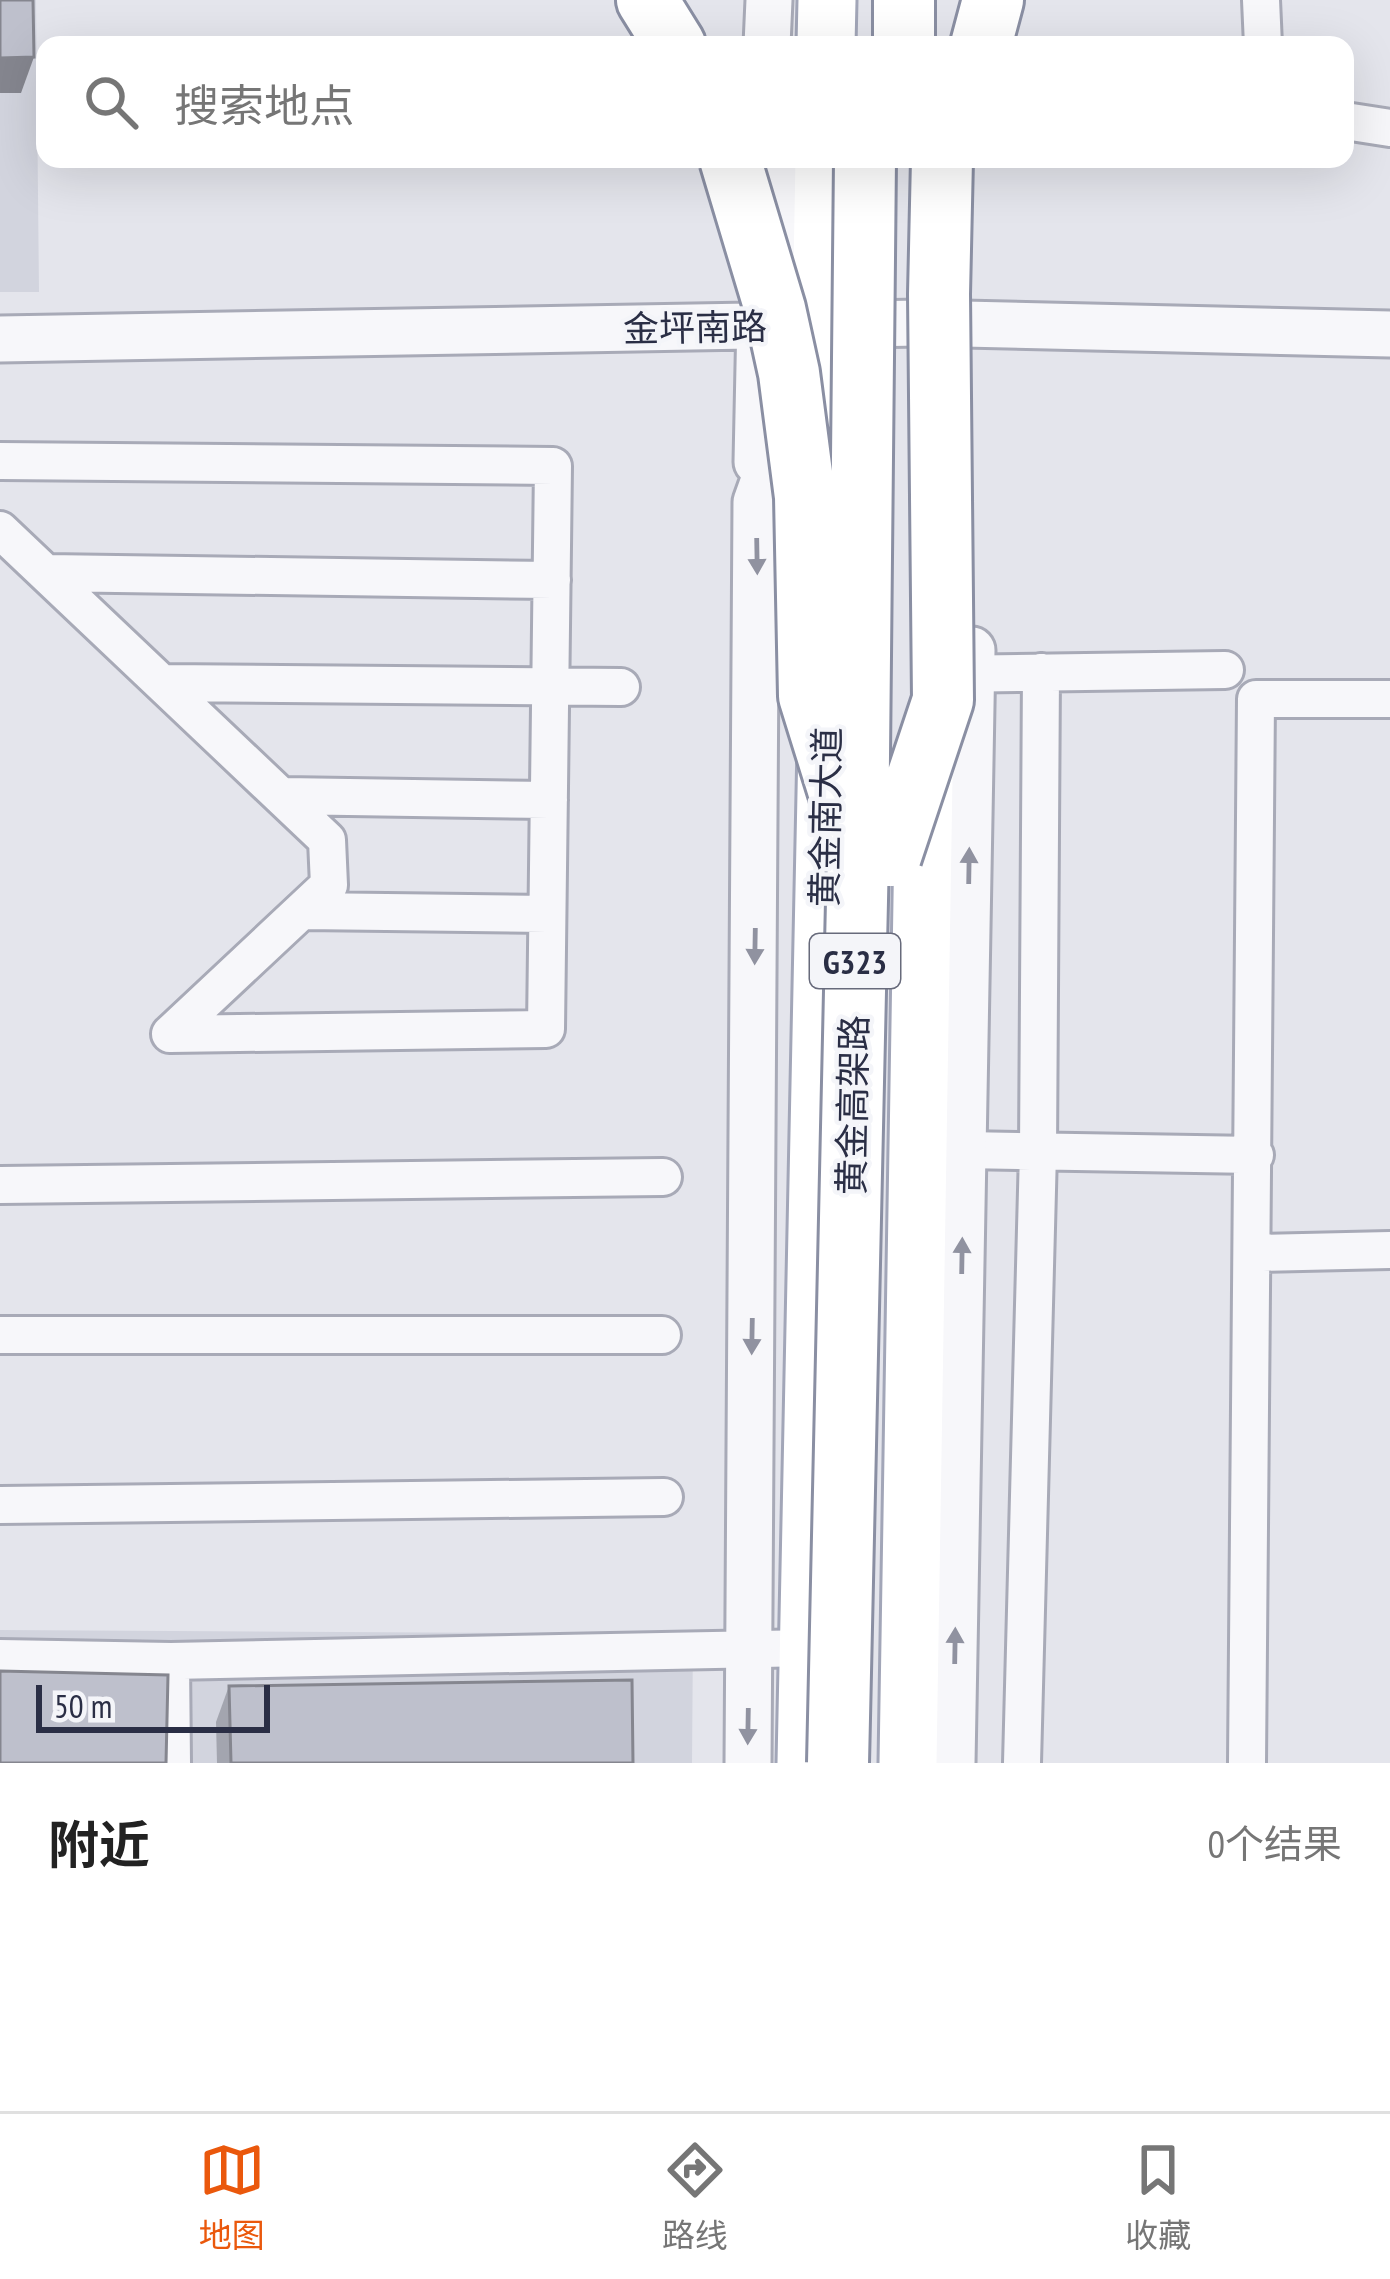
<!DOCTYPE html>
<html lang="zh">
<head>
<meta charset="utf-8">
<style>
	:root { --surface:#fff; --page:#f2f2f2; --text:#222; --muted:#767676; --line:#e0e0e0; --accent:#ea580c }
	body { margin:0; font-family:"PT Sans Narrow","Noto Sans SC",sans-serif; background:var(--page); color:var(--text) }
	.scale { position:absolute; left:36px; bottom:30px; width:234px; box-sizing:border-box; padding-left:12px; border:6px solid #2a2e45; border-top:0; font-size:33px; line-height:42px; white-space:nowrap; color:#2a2e45; -webkit-text-stroke:9px #f4f5f9; paint-order:stroke }
	.list { margin:0; padding:0; list-style:none }
	h2 { display:flex; justify-content:space-between; align-items:center; height:156px; margin:0; padding:0 48px; font-size:51px }
	h2 small { font-size:39px; font-weight:400; color:var(--muted) }
	.icon { flex:none; width:66px; height:66px; fill:none; stroke:currentColor; stroke-width:2; stroke-linecap:round; stroke-linejoin:round }
	.map { position:relative; flex:none; width:1390px; height:1763px; overflow:hidden }
	.search { position:absolute; background:var(--surface); box-shadow:0 12px 48px #0002; left:36px; right:36px; top:36px; height:132px; display:flex; align-items:center; gap:30px; box-sizing:border-box; padding:0 42px; border-radius:24px; color:var(--muted); font-size:45px }
	.sheet { height:348px; background:var(--surface) }
	nav { display:flex; justify-content:space-around; align-items:center; box-sizing:border-box; height:168px; border-top:3px solid var(--line); background:var(--surface); font-size:33px; color:var(--muted) }
	nav a { display:grid; justify-items:center; gap:6px }
	nav .on { color:var(--accent) }
	.map>svg:first-child { display:block }
</style>
</head>
<body>
<div class="map">
<svg width="1390" height="1763" viewBox="0 0 1390 1763">
	<rect width="100%" height="100%" fill="#e4e5ec"/>
	<path fill="#d2d4de" d="M0 0H36L39 292H0Z
		M0 1630 693 1634 692 1763H0Z"/>
	<g fill="none" stroke-linecap="round" stroke-linejoin="round">
		<defs>
			<path id="minor" d="M1261 0 1263 45
				M1345 121 1390 128
				M0 461 553 466 546 1029 170 1034
				M0 530 327 840 329 885 170 1034
				M47 573 552 580
				M947 674 1225 670
				M163 683 621 687
				M284 796 549 800
				M304 911 547 914
				M964 1150 1255 1155
				M0 1185 663 1177
				M1254 1253 1390 1250
				M0 1335H662
				M0 1505 664 1497
				M0 1658 171 1661 808 1648
				M171 1661 172 1763
				M1022 1763 1038 1152 1041 672
				M1247 1763 1256 699H1390"/>
			<path id="tertiary" d="M767 45 769 0
				M771 159 812 297
				M0 339 920 323 1390 334
				M757 462 760 318
				M748 1763 756 502 791 404
				M952 1763 972 650"/>
			<path id="primary" d="M826 45 827 0
				M823 473 821 324 824 159
				M806 1763 827 745
				M908 1763 924 777"/>
			<path id="trunk" d="M647 0 675 45
				M904 45V0
				M981 45 993 0"/>
		</defs>
		<use href="#minor" stroke="#a8aab7" stroke-width="42"/>
		<use href="#tertiary" stroke="#a8aab7" stroke-width="51"/>
		<use href="#primary" stroke="#a2a6b8" stroke-width="63"/>
		<use href="#trunk" stroke="#8a8fa3" stroke-width="66"/>
		<use href="#minor" stroke="#f7f7fa" stroke-width="36"/>
		<use href="#tertiary" stroke="#f7f7fa" stroke-width="45"/>
		<use href="#primary" stroke="#fff" stroke-width="57"/>
		<use href="#trunk" stroke="#fff" stroke-width="60"/>
		<defs>
			<path id="trunk-bridge" d="M730 159 775 309 789 373 805 497 809 696 841 799
				M891 856 943 700 939 294 942 159
				M838 1763 858 855 865 159"/>
		</defs>
		<use href="#trunk-bridge" stroke="#8a8fa3" stroke-width="66" stroke-linecap="butt"/>
		<use href="#trunk-bridge" stroke="#fff" stroke-width="60"/>
	</g>
	<path fill="#a3a5af" d="M229 1686 633 1763H217L216 1722Z"/>
	<path fill="#85868f" d="M34 57 21 93H0V58Z"/>
	<path fill="#bec0cc" stroke="#85868f" stroke-width="3" d="M0 0H33L34 57 0 58Z
		M0 1671 168 1675 166 1763H0Z
		M632 1680 633 1763H231L229 1686Z"/>
	<defs><path id="oneway-solid" d="M-6-.8H1V-3.2L6.5 0L1 3.2V.8H-6Z" transform="scale(3)"/></defs>
	<g fill="#9092a0">
		<use href="#oneway-solid" transform="translate(757 556) rotate(89)"/>
		<use href="#oneway-solid" transform="translate(969 866) rotate(-89)"/>
		<use href="#oneway-solid" transform="translate(755 946) rotate(91)"/>
		<use href="#oneway-solid" transform="translate(962 1256) rotate(-89)"/>
		<use href="#oneway-solid" transform="translate(752 1336) rotate(91)"/>
		<use href="#oneway-solid" transform="translate(955 1646) rotate(-89)"/>
		<use href="#oneway-solid" transform="translate(748 1726) rotate(91)"/>
	</g>
	<g text-anchor="middle" dominant-baseline="central" stroke-width="9" stroke-linejoin="round" paint-order="stroke">
		<rect fill="#f4f5f9" stroke="#676a7b" stroke-width="3" x="810" y="934" width="90" height="54" rx="9"/>
		<g font-size="33" font-weight="bold" fill="#2a2e45">
			<text x="855" y="961">G323</text>
		</g>
		<g font-size="36" fill="#2a2e45" stroke="#f4f5f9">
			<text transform="translate(695 327) rotate(-1)">金坪南路</text>
			<text transform="translate(825 817) rotate(-89)">黄金南大道</text>
			<text transform="translate(852 1105) rotate(-89)">黄金高架路</text>
		</g>
	</g>
</svg>
<div class="scale">50 m</div>
<div class="search"><svg class="icon" aria-label="search" viewBox="0 0 24 24"><circle cx="10" cy="10" r="6"/><path d="M15 15l6 6"/></svg>搜索地点</div>
</div>
<section class="sheet">
<h2>附近<small>0个结果</small></h2>
<ul class="list">
</ul>
</section>
<nav>
<a class="on"><svg class="icon" aria-label="map" viewBox="0 0 24 24"><path d="M3 6l6-2 6 2 6-2v14l-6 2-6-2-6 2zM9 4v14M15 6v14"/></svg>地图</a>
<a><svg class="icon" aria-label="directions" viewBox="0 0 24 24"><path d="M12 3l9 9-9 9-9-9zM9 14v-3h6M13 9l2 2-2 2"/></svg>路线</a>
<a><svg class="icon" aria-label="saved" viewBox="0 0 24 24"><path d="M7 4h10v16l-5-4-5 4z"/></svg>收藏</a>
</nav>
</body>
</html>
